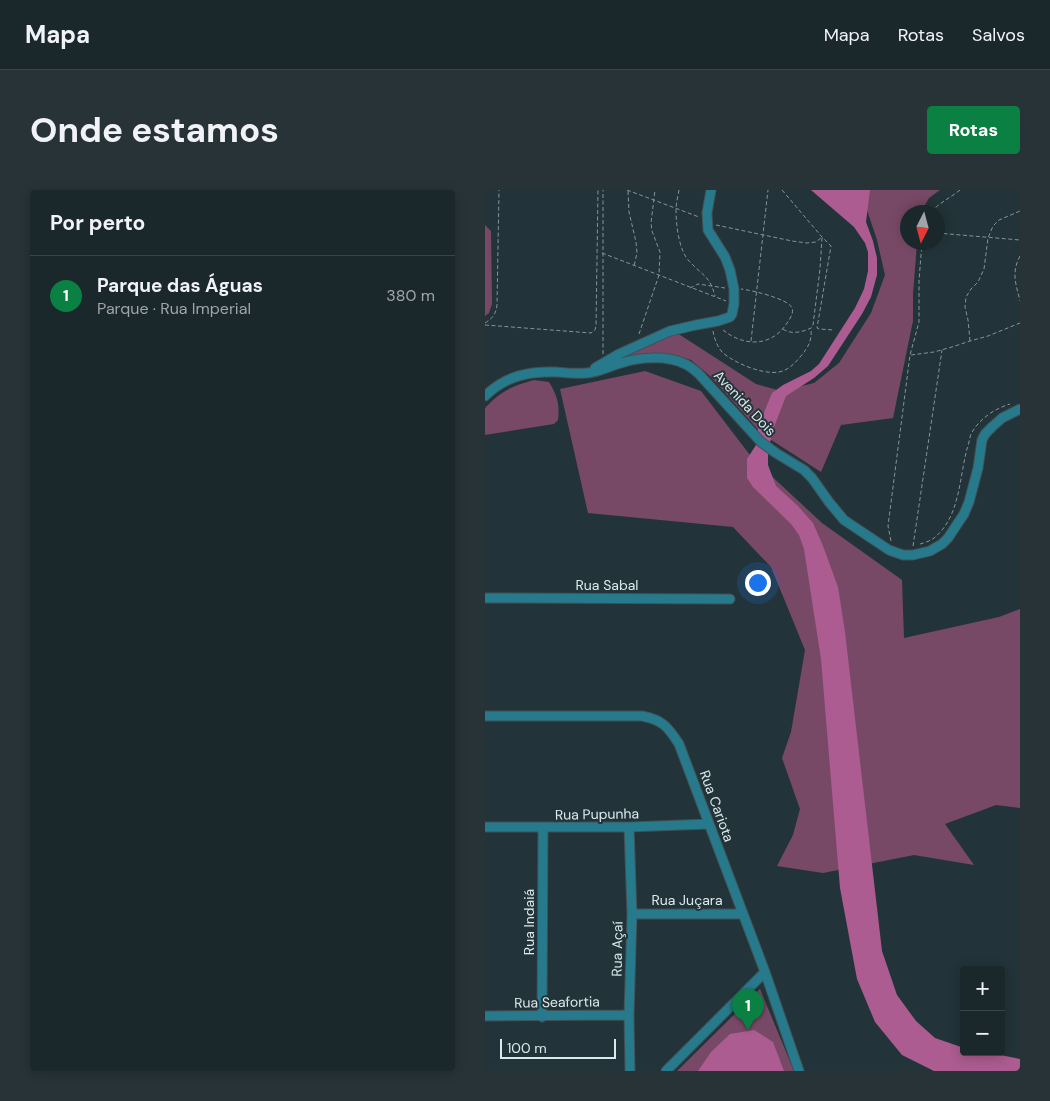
<!DOCTYPE html>
<html lang="pt">
<head>
<meta charset="utf-8">
<style>
	:root { --surface:#1a272b; --page:#273337; --text:#f1f3f6; --muted:#9fa5a9; --line:#384447; --accent:#0b8043 }
	body { margin:0; font-family:"DM Sans",sans-serif; background:var(--page); color:var(--text) }
	.controls { position:absolute; right:15px; bottom:15px; display:grid; overflow:hidden; border-radius:5px; box-shadow:0 2px 12px #0003 }
	.controls button { width:45px; height:45px; display:grid; place-items:center; padding:0; border:0; border-bottom:1px solid var(--line); background:var(--surface); color:var(--text); font:25px sans-serif }
	.compass { position:absolute; left:415px; top:15px; width:45px; height:45px; border-radius:50%; background:var(--surface); box-shadow:0 2px 12px #0003; rotate:186deg }
	.scale { position:absolute; left:15px; bottom:12px; width:116px; box-sizing:border-box; padding-left:5px; border:2px solid #dde8eb; border-top:0; font-size:14px; line-height:18px; white-space:nowrap; color:#dde8eb; -webkit-text-stroke:4px #223439; paint-order:stroke }
	.you { position:absolute; left:272px; top:392px; width:18px; height:18px; margin:-12px; border:4px solid #fff; border-radius:50%; background:#1a73e8; box-shadow:0 0 0 8px #1a73e833 }
	.badge { display:grid; place-items:center; width:32px; height:32px; border-radius:50%; background:var(--accent); color:#fff; font-size:16px; font-weight:700 }
	.pin { position:absolute; translate:-50% -41px; filter:drop-shadow(0 1px 2px #0008) }
	.pin::after { content:''; position:absolute; top:26px; width:18px; height:15px; background:inherit; clip-path:polygon(0 0,100% 0,50% 100%) }
	.list { margin:0; padding:0; list-style:none }
	h2 { display:flex; justify-content:space-between; align-items:center; height:65px; margin:0; padding:0 20px; font-size:21px }
	h2 small { font-size:16px; font-weight:400; color:var(--muted) }
	.list li { display:grid; grid-template-columns:32px 1fr auto; gap:15px; align-items:center; box-sizing:border-box; height:80px; padding:0 20px; border-top:1px solid var(--line) }
	.list b { display:block; font-size:19px; white-space:nowrap }
	.list p { margin:0; font-size:16px; white-space:nowrap; color:var(--muted) }
	.list em { font-size:16px; font-style:normal; color:var(--muted) }
	.map { position:relative; flex:none; width:535px; height:881px; overflow:hidden; border-radius:5px }
	header { display:flex; align-items:center; gap:30px; box-sizing:border-box; height:70px; padding:0 25px; background:var(--surface); border-bottom:1px solid var(--line) }
	header strong { font-size:24px }
	nav { display:flex; gap:28px; margin-inline-start:auto; font-size:18px }
	.intro { display:flex; align-items:center; justify-content:space-between; box-sizing:border-box; height:120px; padding:0 30px }
	h1 { margin:0; font-size:35px }
	.button { padding:12px 22px; border-radius:5px; background:var(--accent); color:#fff; font-size:18px; font-weight:700 }
	main { display:flex; gap:30px; padding:0 30px }
	aside { flex:1; background:var(--surface); border-radius:5px; box-shadow:0 2px 12px #0003 }
	.map>svg:first-child { display:block }
</style>
</head>
<body>
<header>
<strong>Mapa</strong>
<nav><a>Mapa</a><a>Rotas</a><a>Salvos</a></nav>
</header>
<div class="intro"><h1>Onde estamos</h1><a class="button">Rotas</a></div>
<main>
<aside>
<h2>Por perto<small></small></h2>
<ul class="list">
<li><span class="badge">1</span><div><b>Parque das Águas</b><p>Parque · Rua Imperial</p></div><em>380 m</em></li>
</ul>
</aside>
<div class="map">
<svg width="535" height="881" viewBox="0 0 535 881">
	<rect width="100%" height="100%" fill="#223439"/>
	<path fill="#784967" d="M359 0H455L444 8 436 22H422V52L432 53 428 104V131L408 228 356 235 336 282 277 244 225 186 206 170 185 164H170L115 176 161 154 192 143 271 194 296 201 329 193 354 173 386 123 400 85 392 50 382 20Z
		M0 35 6 41 7 114 4 123 0 126Z
		M160 181 216 201 268 269 337 333 417 390 419 448 514 427 535 419V618L511 615 460 634 489 675 429 665 338 683 292 676 308 645 315 619 297 568 306 542 320 460 286 377 248 337 103 323 75 199Z
		M49 190 64 192C72 205 75 214 73 230L69 234 0 245V218C16 201 27 196 49 190Z
		M275 799 309 881H192Z"/>
	<path fill="#ac5c90" d="M326 0H385L381 32 388 51 392 68V85L386 107 377 124 343 176 329 188 301 206 287 242 283 266V275L291 296 313 316 328 333 338 356 353 397 360 442 397 761 412 805 431 831 450 848 479 858V862H500L535 869V881H449L417 865 390 832 372 789 355 698 336 469 319 359 314 345 306 334 268 297 262 288V269L271 255 272 242 282 215 287 203 298 195 326 181 334 174 370 118 379 99 383 81V62L380 53 369 37Z
		M269 840 288 852 299 881H213L226 862 245 844Z"/>
	<g fill="none" stroke-linecap="round" stroke-linejoin="round">
		<defs>
			<path id="street" d="M110 178 134 164 185 141 211 135 233 131 245 127 247 124 249 114V99L245 80 240 67 223 40 222 23 226 0
				M0 206C21 186 43 181 71 182 82 183 92 184 102 183 114 182 125 176 136 173 155 167 182 165 200 174 205 176 209 180 213 183L276 252 291 263 319 280 327 288 344 312 359 330 404 360 418 365H428L445 361 457 354 463 348 479 324 484 312 493 278 497 250 500 244 507 237 517 228 535 219
				M0 408 245 409
				M0 526H157C178 530 183 537 194 554L280 782 314 881
				M0 637H144L224 634
				M144 637 147 724 144 825 145 881
				M147 724H257
				M0 826 144 825
				M57 827 58 638
				M181 881 280 782"/>
		</defs>
		<use href="#street" stroke="#405155" stroke-width="11"/>
		<path stroke="#869498" stroke-width="1" stroke-dasharray="4 2.5" stroke-linecap="butt" d="M142 0 214 27
			M194 0C193 6 191 13 191 20 191 35 194 62 205 72 218 86 225 86 230 106
			M297 0 337 47 346 56 332 138 334 139 349 140
			M143 1 144 22 151 52 152 63 149 76
			M446 22C454 13 465 8 475 0
			M231 35 307 51 322 53 331 52 337 47
			M452 43 535 50
			M117 63 241 111
			M535 66C526 83 531 94 535 111
			M205 98 213 94 240 98
			M0 133C8 128 11 124 12 115L14 0
			M0 135 106 143 110 140 111 136 113 0
			M298 139C306 145 318 142 326 138L328 135 335 79 337 48
			M238 140C259 157 287 157 302 133 305 129 309 123 307 118 304 109 266 100 256 99
			M228 141C229 148 232 156 237 162 249 173 278 185 294 182 304 180 310 173 316 166 324 156 327 151 326 138
			M154 144 174 85 175 62 167 41 166 33 170 0
			M266 151 283 0
			M485 151 483 130 480 117 481 107 486 99 493 92 499 79 503 48 508 36 514 30 535 21
			M118 164V0
			M426 165 449 162 467 157 485 151 503 146 535 133
			M406 351 403 336 425 165 434 132V91L437 52
			M435 354C439 353 445 351 449 348 475 327 474 289 482 259 484 255 484 249 486 244 494 229 509 219 525 214
			M428 356 457 160"/>
		<use href="#street" stroke="#27798c" stroke-width="9"/>
	</g>
	<g text-anchor="middle" dominant-baseline="central" stroke-width="4" stroke-linejoin="round" paint-order="stroke">
		<g font-size="14" fill="#dde8eb" stroke="#223439">
			<text transform="translate(260 213) rotate(47)">Avenida Dois</text>
			<text x="122" y="395">Rua Sabal</text>
			<text transform="translate(232 616) rotate(70)">Rua Cariota</text>
			<text transform="translate(112 624) rotate(-1)">Rua Pupunha</text>
			<text x="202" y="710">Rua Juçara</text>
			<text transform="translate(44 732) rotate(-90)">Rua Indaiá</text>
			<text transform="translate(132 759) rotate(-89)">Rua Açaí</text>
			<text transform="translate(72 812) rotate(-1)">Rua Seafortia</text>
		</g>
	</g>
</svg>
<div class="controls">
<button>+</button>
<button>−</button>
</div>
<svg class="compass" viewBox="-18 -18 36 36"><path d="M0-13l5 13h-10z" fill="#e53935"/><path d="M0 13l5-13h-10z" fill="#9fa5a9"/></svg>
<div class="scale">100 m</div>
<div class="you"></div>
<div class="pin badge" style="left:263px;top:840px">1</div>
</div>
</main>
</body>
</html>
